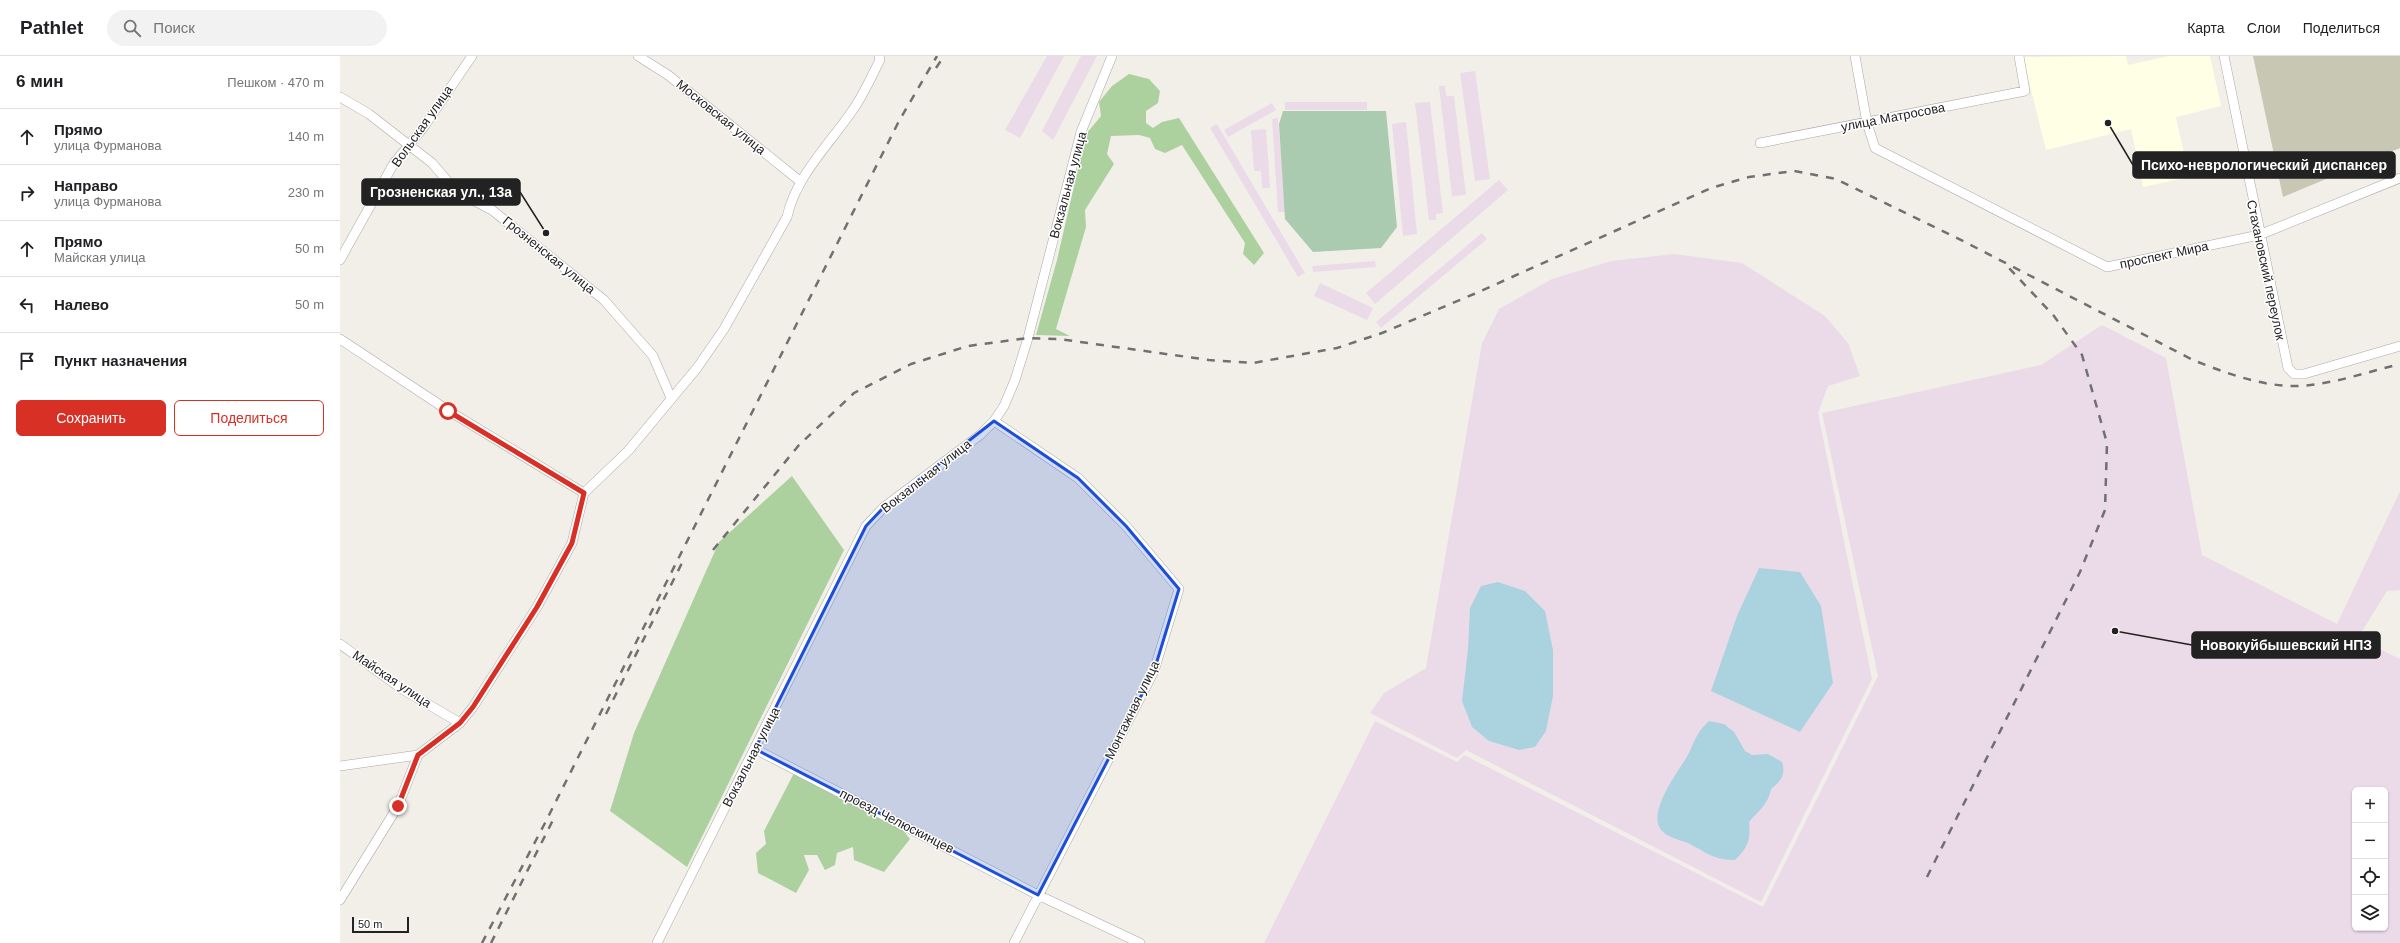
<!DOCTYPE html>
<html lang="ru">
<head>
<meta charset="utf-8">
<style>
	:root { --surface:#fff; --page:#f2f2f2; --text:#202124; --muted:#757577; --line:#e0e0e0; --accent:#d93025 }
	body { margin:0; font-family:Helvetica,sans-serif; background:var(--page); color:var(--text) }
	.controls { position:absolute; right:12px; bottom:12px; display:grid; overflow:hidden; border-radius:6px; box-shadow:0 1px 3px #0004 }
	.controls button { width:36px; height:36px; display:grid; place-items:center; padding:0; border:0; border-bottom:1px solid var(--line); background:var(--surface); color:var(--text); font:20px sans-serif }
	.scale { position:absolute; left:12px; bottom:10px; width:57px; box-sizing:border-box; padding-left:4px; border:2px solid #222; border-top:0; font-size:11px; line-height:14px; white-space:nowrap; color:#222; -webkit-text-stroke:3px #fff; paint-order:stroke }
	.stop { position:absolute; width:12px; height:12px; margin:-9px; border:3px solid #d93025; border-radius:50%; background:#fff }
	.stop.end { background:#d93025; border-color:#fff; box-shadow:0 1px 4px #0008 }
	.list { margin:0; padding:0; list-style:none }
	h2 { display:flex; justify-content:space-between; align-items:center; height:52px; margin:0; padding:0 16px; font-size:17px }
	h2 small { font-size:13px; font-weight:400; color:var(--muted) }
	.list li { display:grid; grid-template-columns:26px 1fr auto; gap:12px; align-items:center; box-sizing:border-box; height:56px; padding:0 16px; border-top:1px solid var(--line) }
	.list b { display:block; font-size:15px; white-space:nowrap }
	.list p { margin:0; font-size:13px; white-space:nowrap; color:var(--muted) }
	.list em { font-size:13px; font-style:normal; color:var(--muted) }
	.actions { display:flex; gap:8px; padding:12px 16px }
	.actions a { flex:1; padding:9px 0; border:1px solid var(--accent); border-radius:6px; text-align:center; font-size:14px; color:var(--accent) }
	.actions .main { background:var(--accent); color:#fff }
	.icon { flex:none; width:22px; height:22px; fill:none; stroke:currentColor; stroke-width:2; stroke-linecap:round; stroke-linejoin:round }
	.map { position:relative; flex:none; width:2060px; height:887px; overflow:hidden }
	header { display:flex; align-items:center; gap:24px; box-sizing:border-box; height:56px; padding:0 20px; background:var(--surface); border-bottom:1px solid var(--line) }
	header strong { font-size:19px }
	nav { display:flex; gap:22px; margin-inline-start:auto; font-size:14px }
	.search { width:280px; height:36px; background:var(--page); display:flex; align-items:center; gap:10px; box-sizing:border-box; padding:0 14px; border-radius:22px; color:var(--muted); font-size:15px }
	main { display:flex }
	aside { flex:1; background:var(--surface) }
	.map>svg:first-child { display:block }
</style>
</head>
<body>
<header>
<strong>Pathlet</strong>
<div class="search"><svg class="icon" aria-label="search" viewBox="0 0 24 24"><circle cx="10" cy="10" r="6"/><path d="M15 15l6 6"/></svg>Поиск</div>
<nav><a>Карта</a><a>Слои</a><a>Поделиться</a></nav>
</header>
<main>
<aside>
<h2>6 мин<small>Пешком · 470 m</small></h2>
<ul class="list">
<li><svg class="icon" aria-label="ahead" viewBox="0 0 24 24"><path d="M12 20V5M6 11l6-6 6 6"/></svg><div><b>Прямо</b><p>улица Фурманова</p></div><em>140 m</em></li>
<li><svg class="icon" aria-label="right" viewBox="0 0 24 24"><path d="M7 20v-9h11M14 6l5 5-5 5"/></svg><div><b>Направо</b><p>улица Фурманова</p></div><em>230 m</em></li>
<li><svg class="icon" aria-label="ahead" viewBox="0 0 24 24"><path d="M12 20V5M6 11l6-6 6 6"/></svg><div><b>Прямо</b><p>Майская улица</p></div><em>50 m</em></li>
<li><svg class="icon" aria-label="left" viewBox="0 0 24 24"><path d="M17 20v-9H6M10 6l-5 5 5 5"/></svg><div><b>Налево</b></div><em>50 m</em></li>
<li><svg class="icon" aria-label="arrive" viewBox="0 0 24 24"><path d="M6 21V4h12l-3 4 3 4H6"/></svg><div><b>Пункт назначения</b></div></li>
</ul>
<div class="actions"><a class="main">Сохранить</a><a>Поделиться</a></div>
</aside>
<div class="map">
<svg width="2060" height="887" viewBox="0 0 2060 887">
	<rect width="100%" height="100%" fill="#f2efe9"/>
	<path fill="#ebdbe8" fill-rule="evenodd" d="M707 0H724L680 82 665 74Z
		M741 0H757L713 84 702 75Z
		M1135 15 1150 123 1135 125 1120 17Z
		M1099 30H1105L1106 40H1114L1126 139 1112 140Z
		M945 46H1027V54H945Z
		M1090 46 1103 157 1096 158V164H1089L1075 47Z
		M932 47 936 54 888 81 884 74Z
		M938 62 945 156H938L932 63Z
		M1066 66 1077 178 1063 180 1052 68Z
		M877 68 965 217 958 221 870 72Z
		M926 73 930 132H922L921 115H914L911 74Z
		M1159 124 1168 134 1035 248 1026 237Z
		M1142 177 1147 183 1041 272 1036 266Z
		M1334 198 1402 207 1485 260 1508 287 1520 320 1488 330 1478 357 1532 623 1421 846 1126 694 1117 702 1030 657 1044 637 1086 612 1142 287 1159 253 1212 223 1271 205Z
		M1035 205 1036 211 973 216 972 210Z
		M980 227 1033 252 1027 264 974 240Z
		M1762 269 1826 302 1862 499 1997 568 2060 435V534L2047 535 2018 582 2060 603V887H924L1035 665 1117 706 1124 699 1423 851 1538 620 1482 357 1701 309ZM2015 734H2045V872H2015Z"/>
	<path fill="#ffffe5" d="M1786 0 1788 9 1829 0H1870L1881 50 1836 61 1849 121 1803 131 1791 73 1706 94 1683 1Z"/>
	<path fill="#c7c7b4" d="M1913 0H2060V92L1943 141Z"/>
	<path fill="#add19e" d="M789 18 809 23 820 35 818 47 806 55V67L813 72 822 66 839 62 924 197 914 209 903 198 905 187 842 89 825 97 815 93 810 82 799 79 771 80 767 98 774 108 745 154 746 171 716 273 730 280 696 279 717 204 746 78 761 60 759 46 772 30Z
		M452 420 504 494 347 811 270 755 294 677 379 486Z
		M454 717 562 773 570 783 544 816 514 804 513 791 497 797 495 809 485 814 477 799H464L469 814 456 837 418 817 416 797 426 788 424 775Z"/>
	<path fill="#aacbaf" d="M943 55H1046L1057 171 1041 192 973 196 945 163 939 68Z"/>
	<path fill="#aad3df" d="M1419 512 1460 516 1481 550 1493 627 1460 676 1371 635 1397 560Z
		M1158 526 1185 535 1205 555 1213 594V640L1206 675 1195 691 1179 694 1149 685 1132 671 1122 645 1128 593 1130 552 1141 530Z
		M1369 665 1384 668 1394 676 1405 695 1412 699 1428 698 1442 706C1446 719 1441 725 1431 733 1428 749 1419 754 1409 766 1411 783 1408 792 1395 804 1374 804 1367 797 1350 788 1341 784 1329 782 1322 775 1306 759 1336 718 1345 704 1355 688 1353 680 1369 665Z"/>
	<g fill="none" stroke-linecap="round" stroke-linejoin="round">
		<defs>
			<path id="minor" d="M298 0 328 19 461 126
				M1515 0 1527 67 1535 92 1767 211 1919 179 2060 122
				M1884 0 1948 312 1954 318H1964L2060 290
				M0 41 29 58 92 107 117 136 152 154 264 244 313 300 331 342
				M1420 87 1685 35 1679 0
				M0 204 54 107 83 72 132 0
				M0 283 109 355 244 437
				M654 365 738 422 786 470 839 533 814 615 674 887
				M0 588 62 633 120 667
				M415 693 698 839 800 887
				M0 710 78 699
				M0 844 58 750 78 699 120 667 133 651 197 551 232 487 244 437 288 395 357 312 384 273 447 161C456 120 489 89 512 55 523 40 531 21 540 4L539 0
				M317 887 526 470 544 451 640 379 654 365 664 350 675 324 688 282 741 76 772 0"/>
		</defs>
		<use href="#minor" stroke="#a9a9a9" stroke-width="10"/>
		<use href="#minor" stroke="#fff" stroke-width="9"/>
		<path stroke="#707070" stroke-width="2.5" stroke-dasharray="8 8" stroke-linecap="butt" d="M596 12 604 0
			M373 494 459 389 514 337 571 308 628 290 688 282 719 283 869 304 913 307 997 292 1042 277 1134 238 1371 132 1409 121 1454 115 1496 123 1625 186 1853 304C1886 317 1922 331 1959 330 1994 328 2027 316 2060 308
			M266 658 343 505
			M1587 821 1740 516 1765 454 1767 387 1742 299 1714 260 1669 212
			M142 887 205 767 559 65 597 0
			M151 887 215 760"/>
	</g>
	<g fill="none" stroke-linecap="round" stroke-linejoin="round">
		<path stroke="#d93025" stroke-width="5" d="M58 750 78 699 120 667 133 651 197 551 232 487 244 437 108 355"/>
	</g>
	<path fill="#1d4ed8" fill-opacity="0.2" stroke="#1d4ed8" stroke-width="3" stroke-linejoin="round" d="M654 365 738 422 786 470 839 533 814 615 698 839 415 693 526 470 544 451Z"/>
	<g text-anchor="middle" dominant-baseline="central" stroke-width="3" stroke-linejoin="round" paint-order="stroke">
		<g font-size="13" fill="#222" stroke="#fff">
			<text transform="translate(381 61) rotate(39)">Московская улица</text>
			<text transform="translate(1553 61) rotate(-11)">улица Матросова</text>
			<text transform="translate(82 70) rotate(-55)">Вольская улица</text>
			<text transform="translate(728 129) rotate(-75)">Вокзальная улица</text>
			<text transform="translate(209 199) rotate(39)">Грозненская улица</text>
			<text transform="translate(1824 199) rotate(-12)">проспект Мира</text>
			<text transform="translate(1926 214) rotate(78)">Стахановский переулок</text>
			<text transform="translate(586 420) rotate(-38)">Вокзальная улица</text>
			<text transform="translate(52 623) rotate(34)">Майская улица</text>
			<text transform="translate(792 654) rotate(-64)">Монтажная улица</text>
			<text transform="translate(411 701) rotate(-63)">Вокзальная улица</text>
			<text transform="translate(557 765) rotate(27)">проезд Челюскинцев</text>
		</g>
	</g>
	<path fill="none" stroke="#222" stroke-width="1.5" d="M1768 67L1793 109M206 177L180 136M1775 575L1852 589"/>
	<g fill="#222" stroke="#fff" stroke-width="1.5">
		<circle cx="1768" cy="67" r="4"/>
		<circle cx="206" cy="177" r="4"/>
		<circle cx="1775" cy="575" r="4"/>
	</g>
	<g fill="#222" stroke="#222" stroke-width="1.5">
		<rect x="1793" y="96" width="262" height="26" rx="4"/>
		<rect x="22" y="123" width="158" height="26" rx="4"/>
		<rect x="1852" y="576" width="188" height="26" rx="4"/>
	</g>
	<g font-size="14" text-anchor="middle" font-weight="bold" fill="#fff">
		<text x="1924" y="114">Психо-неврологический диспансер</text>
		<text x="101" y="141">Грозненская ул., 13а</text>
		<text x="1946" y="594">Новокуйбышевский НПЗ</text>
	</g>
</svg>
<div class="controls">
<button>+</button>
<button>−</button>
<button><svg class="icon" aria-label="locate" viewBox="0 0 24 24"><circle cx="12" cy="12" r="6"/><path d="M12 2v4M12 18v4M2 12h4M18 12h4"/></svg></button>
<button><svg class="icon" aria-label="layers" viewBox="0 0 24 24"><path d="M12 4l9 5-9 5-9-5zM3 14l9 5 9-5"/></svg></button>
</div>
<div class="scale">50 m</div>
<div class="stop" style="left:108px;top:355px"></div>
<div class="stop end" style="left:58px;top:750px"></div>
</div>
</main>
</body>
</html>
